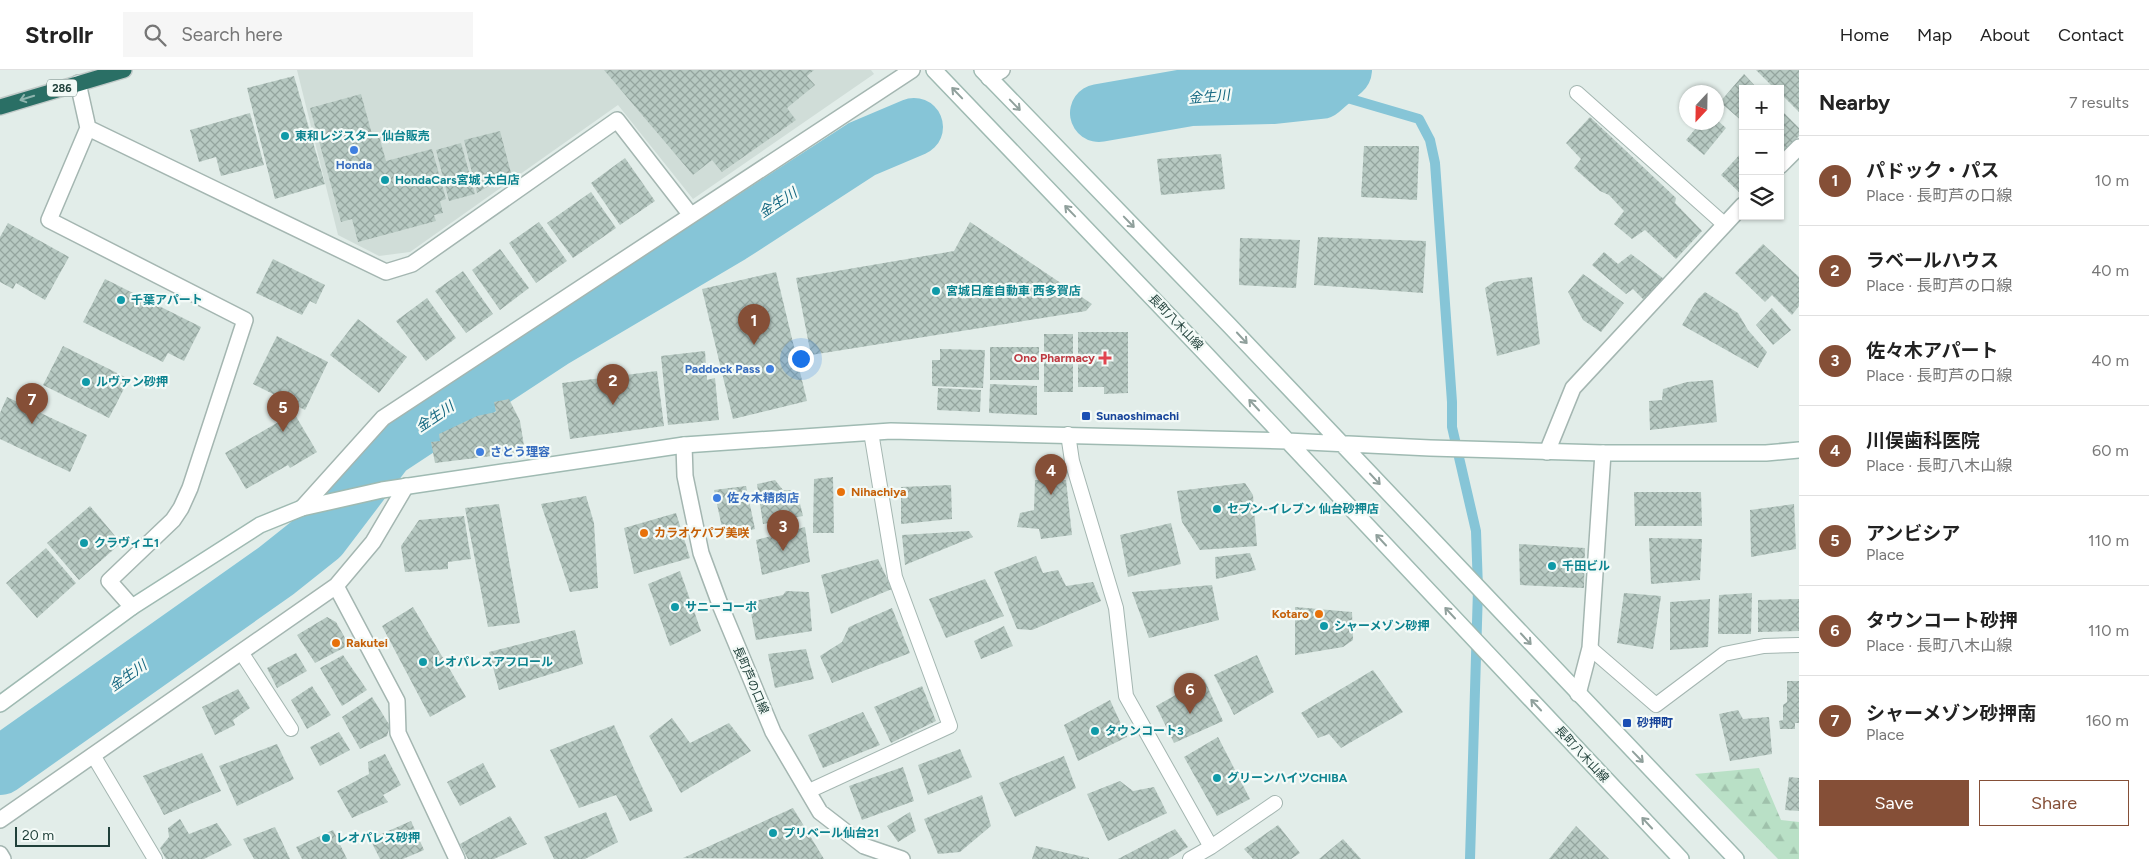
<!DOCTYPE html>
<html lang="en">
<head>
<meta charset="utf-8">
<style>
	:root { --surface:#fff; --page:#f6f6f6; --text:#222; --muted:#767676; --line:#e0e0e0; --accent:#854f37 }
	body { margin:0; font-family:Figtree,"Noto Sans JP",sans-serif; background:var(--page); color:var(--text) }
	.controls { position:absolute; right:15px; top:15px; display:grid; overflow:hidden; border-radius:0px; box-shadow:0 1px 4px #0004 }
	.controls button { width:45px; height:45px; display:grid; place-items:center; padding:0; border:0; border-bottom:1px solid var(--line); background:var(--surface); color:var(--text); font:25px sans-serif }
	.compass { position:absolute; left:1679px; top:15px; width:45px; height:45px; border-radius:50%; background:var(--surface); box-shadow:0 1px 4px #0004; rotate:202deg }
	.scale { position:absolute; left:15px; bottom:12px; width:95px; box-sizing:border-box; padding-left:5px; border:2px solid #20403a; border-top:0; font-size:14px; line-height:18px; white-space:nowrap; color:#20403a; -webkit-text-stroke:4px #f3faf7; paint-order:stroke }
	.you { position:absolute; left:800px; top:288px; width:18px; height:18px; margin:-12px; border:4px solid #fff; border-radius:50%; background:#1a73e8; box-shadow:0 0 0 8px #1a73e833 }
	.badge { display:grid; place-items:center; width:32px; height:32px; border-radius:50%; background:var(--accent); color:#fff; font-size:16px; font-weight:700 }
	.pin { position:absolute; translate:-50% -41px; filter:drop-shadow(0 1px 2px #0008) }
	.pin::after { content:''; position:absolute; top:26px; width:18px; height:15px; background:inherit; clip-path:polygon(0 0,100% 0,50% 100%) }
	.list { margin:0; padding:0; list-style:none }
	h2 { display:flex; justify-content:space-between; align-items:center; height:65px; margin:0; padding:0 20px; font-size:21px }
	h2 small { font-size:16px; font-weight:400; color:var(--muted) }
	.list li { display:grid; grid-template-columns:32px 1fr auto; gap:15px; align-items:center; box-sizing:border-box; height:90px; padding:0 20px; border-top:1px solid var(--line) }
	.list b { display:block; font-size:19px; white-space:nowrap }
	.list p { margin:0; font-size:16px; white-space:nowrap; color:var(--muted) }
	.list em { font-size:16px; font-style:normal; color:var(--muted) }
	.actions { display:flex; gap:10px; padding:15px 20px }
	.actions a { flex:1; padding:11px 0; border:1px solid var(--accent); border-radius:0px; text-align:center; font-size:18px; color:var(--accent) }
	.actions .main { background:var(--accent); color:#fff }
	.icon { flex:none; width:28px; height:28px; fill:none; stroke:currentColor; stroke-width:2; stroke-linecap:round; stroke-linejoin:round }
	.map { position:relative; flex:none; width:1799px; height:789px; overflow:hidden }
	header { display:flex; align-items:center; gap:30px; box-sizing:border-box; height:70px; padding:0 25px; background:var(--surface); border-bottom:1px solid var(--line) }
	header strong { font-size:24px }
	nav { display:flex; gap:28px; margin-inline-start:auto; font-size:18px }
	.search { width:350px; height:45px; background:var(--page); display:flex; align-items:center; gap:12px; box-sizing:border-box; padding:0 18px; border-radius:0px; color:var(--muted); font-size:19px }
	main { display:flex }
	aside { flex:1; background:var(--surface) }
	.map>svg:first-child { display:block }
</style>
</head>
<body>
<header>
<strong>Strollr</strong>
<div class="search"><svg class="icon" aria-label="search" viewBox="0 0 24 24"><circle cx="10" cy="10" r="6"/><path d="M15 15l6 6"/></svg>Search here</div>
<nav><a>Home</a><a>Map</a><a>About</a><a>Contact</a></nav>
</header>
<main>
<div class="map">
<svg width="1799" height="789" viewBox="0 0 1799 789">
	<defs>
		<pattern id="forest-firs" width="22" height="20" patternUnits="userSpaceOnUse" patternTransform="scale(1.25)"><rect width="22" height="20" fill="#b9e0c6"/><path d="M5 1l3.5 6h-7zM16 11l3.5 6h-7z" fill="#9fc1ab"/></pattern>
		<pattern id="building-cross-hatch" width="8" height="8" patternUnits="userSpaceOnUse" patternTransform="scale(1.25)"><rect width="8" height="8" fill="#b7c9c2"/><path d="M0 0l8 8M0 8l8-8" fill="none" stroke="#94a59f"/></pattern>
	</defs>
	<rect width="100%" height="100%" fill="#e2ede9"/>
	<path fill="#d0ddd8" d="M297 0H871L874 4 693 129 618 35 410 182 379 186 338 165Z"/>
	<path fill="url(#forest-firs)" d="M1759 698 1781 750 1799 752V789H1778L1695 704Z"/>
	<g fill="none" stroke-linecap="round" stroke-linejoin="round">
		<path stroke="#86c5d7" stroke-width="10" d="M1320 20 1419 49 1430 70 1435 93 1452 332V357L1476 461 1478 519 1470 789"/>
		<path stroke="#86c5d7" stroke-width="58" d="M1099 43 1191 27 1274 25 1320 20 1343 0
			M0 696 276 501 320 466 386 379 553 269 731 164 862 79 914 57"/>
	</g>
	<path fill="url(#building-cross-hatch)" d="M604 0H814L807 6 815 15 787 38 796 50 722 102 712 90 693 105Z
		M1756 0H1799V42L1780 23V19H1775Z
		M1744 4 1758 19H1743V52L1720 32Z
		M294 6 325 114 275 129 247 18Z
		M361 24 373 68 379 66 386 91 432 79 446 129 440 131 443 143 434 145 436 151 358 172 352 149 341 152 310 38Z
		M1780 39 1799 58V66L1780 86Z
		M250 43 264 95 221 106 216 87 199 92 190 60Z
		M1590 47 1676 128 1675 133 1702 161 1676 189 1645 160 1632 169 1614 154 1624 141 1609 125 1600 121 1574 98 1581 89 1566 73Z
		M1716 49 1726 58 1704 85 1686 70 1701 52H1716Z
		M500 61 511 103 477 123 464 70Z
		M461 73 475 124 449 131 436 80Z
		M1364 76H1419L1417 130 1361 127Z
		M1743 81V122L1741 124 1721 105Z
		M1221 84 1225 119 1161 125 1157 89Z
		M625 88 655 131 620 155 591 113Z
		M591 122 616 158 573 188 547 153Z
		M539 152 567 191 536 213 509 173Z
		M970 152 1092 234 1086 241 811 285 796 208 954 181Z
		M8 153 69 187 45 230 16 213 13 219 0 212V167Z
		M1318 167 1426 171 1423 223 1314 215Z
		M1240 168 1300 170 1296 218 1239 215Z
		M1763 174 1799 207V236L1792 245 1772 225 1765 232 1735 203Z
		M500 179 529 218 500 240 472 200Z
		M1604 182 1618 194 1631 184 1664 209 1644 230 1633 219 1626 224 1592 195Z
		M273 189 325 215 316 234 310 231 302 245 256 223Z
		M463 201 493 244 466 263 435 221Z
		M776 202 807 331 733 349 702 219Z
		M1583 204 1624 233 1601 262 1583 250 1568 222Z
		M1532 207 1540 274 1497 286 1485 218 1494 212Z
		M105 209 201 257 184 291 168 283 163 292 83 252Z
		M1705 222 1738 243 1748 260 1767 282 1758 298 1682 255 1697 230Z
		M427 228 456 268 426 291 396 251Z
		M1772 238 1791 260 1773 275 1756 255Z
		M358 249 407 287 379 323 330 285Z
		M1078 262H1128V323L1104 324V317H1078Z
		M1044 264H1073V322H1044Z
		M277 266 328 292 305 340 253 314Z
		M63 276 129 309 109 348 43 315Z
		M990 277H1039V310H990Z
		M940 279 985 280 983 318 932 316V290H940Z
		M705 281 707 310 715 308 719 350 668 355 661 286Z
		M657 301 664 356 570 369 562 313Z
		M1713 310 1717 352 1650 360 1649 331 1662 330 1663 319 1687 312Z
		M990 314 1037 316V345L989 343Z
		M938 318 981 320 980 342 937 340Z
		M7 327 87 365 70 402 0 369V343Z
		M509 329 520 351 525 382 435 393 431 372 440 371 439 364 477 346 496 342 494 332Z
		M294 343 317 382 290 398 288 395 246 419 225 383Z
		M833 407 834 463H813L814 409Z
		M775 410 783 420 797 421 803 446 763 454 757 414Z
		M1035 410H1066L1072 465 1041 469 1039 459 1017 457 1020 443 1034 440Z
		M1245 413 1253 425 1257 476 1200 480 1182 452 1177 421Z
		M951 415 952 449 901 454V417Z
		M746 416 755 459 724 467 714 420Z
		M1634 422H1701L1702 456H1635Z
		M586 426 594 453 598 518 570 522 541 434Z
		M499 434 520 553 488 557 465 438Z
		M1794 434 1796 479 1751 487 1750 440Z
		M90 436 121 473 79 510 47 473Z
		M676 443 690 488 634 504 624 458Z
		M464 446 471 489 448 492V499L405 502 401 476 419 450Z
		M1171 453 1181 494 1128 507 1120 465Z
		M805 457 810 492 762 505 756 470Z
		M969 461 973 467 905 495 902 465Z
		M1649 468 1702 469 1700 510 1651 514Z
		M1519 474 1585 478 1584 518 1520 515Z
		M46 478 76 513 37 548 6 513Z
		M1250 483 1256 500 1216 509 1215 487Z
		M1036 486 1043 503 1058 500 1066 516 1093 512 1101 531 1032 560 1017 559 994 502Z
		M878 489 892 519 831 544 821 505Z
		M680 501 701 561 670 576 648 514Z
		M985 509 1004 546 946 568 929 529Z
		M1212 515 1219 550 1149 568 1132 522Z
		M786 521 809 522 812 561 756 570 749 532 783 525Z
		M1624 523 1661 526 1653 579 1617 573Z
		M1752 523 1751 564H1718L1719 525Z
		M1710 529 1708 577 1670 580V532Z
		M1799 529V561L1758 562V530Z
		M413 537 466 627 430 647 382 556Z
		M1295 537 1352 542 1353 570 1343 577 1295 585Z
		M892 538 910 583 832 613 820 586 842 572 849 557Z
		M327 547 336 552 349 575 315 593 297 565Z
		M1004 556 1013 576 981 589 974 571Z
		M575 560 583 594 499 620 489 582Z
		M806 579 814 609 775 618 768 584Z
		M296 583 307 601 277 618 267 598Z
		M343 585 367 620 342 636 320 598Z
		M1257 585 1274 622 1234 645 1214 605Z
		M1373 600 1403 642 1341 678 1329 664 1318 668 1301 643Z
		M1204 609 1223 651 1174 673 1156 636Z
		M1787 611H1799V653H1795V659H1780L1779 651 1783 650V635L1787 632Z
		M312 616 331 645 307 659 291 630Z
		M922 616 936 651 891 673 874 637Z
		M238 619 250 638 233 650 235 655 215 665 202 637Z
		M372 627 390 656 387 666 360 679 342 647Z
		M1110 630 1127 667 1078 691 1064 655Z
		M1738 640 1743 649 1769 647 1772 684 1730 691 1719 644Z
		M863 642 880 675 823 698 808 665Z
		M672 648 690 673 729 653 751 681 681 723 649 666Z
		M614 655 653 741 630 751 616 725 579 738 550 680Z
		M339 662 350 680 320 696 310 677Z
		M1218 667 1250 729 1217 746 1184 687Z
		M277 674 294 709 237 736 219 696Z
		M960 679 972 707 928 725 918 695Z
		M202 683 221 721 164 745 143 706Z
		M385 684 401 715 383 725 388 732 352 748 337 721 369 704 368 692Z
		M1064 686 1076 718 1015 747 999 713Z
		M483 693 496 717 460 736 447 712Z
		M903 697 914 731 862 750 849 716Z
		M1789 707 1799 708V741L1785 740Z
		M1120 711 1133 721 1154 717 1167 743 1108 771 1087 724Z
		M982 725 991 756 960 782 938 784 924 749Z
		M793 738 824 789 683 788Z
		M606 742 618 772 585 789H554L544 767Z
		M910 742 916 761 898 772 887 756Z
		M510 746 527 774 494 789H468L460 774Z
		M180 749 189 764 217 753 232 775 204 789H166L160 778 169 767 168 758Z
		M411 751 424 780 403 789H380L370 769Z
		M1278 755 1300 783 1291 789H1253L1244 779Z
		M1576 756 1609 789H1549Z
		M275 757 290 789H254L243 769Z
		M1175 759 1188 777 1168 789H1118Z
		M333 760 347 789H302L296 777Z
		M1343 769 1361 789H1319Z
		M1036 776 1089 788V789H1032Z"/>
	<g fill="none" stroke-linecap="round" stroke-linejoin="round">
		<defs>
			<path id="lane" d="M1577 23 1724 154
				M1068 364 1072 391 1116 538 1126 626 1211 777
				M1590 578 1656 635 1724 584 1764 576 1799 575
				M241 582 291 659
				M93 685 155 789
				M809 721 950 656 895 507 871 362
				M1190 789 1211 777 1275 733"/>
			<path id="street" d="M989 8 1002 0
				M78 13 88 58 49 150 245 250 190 418 181 438 173 450 109 511 132 537
				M88 58 386 202 412 194 617 50 690 144
				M1780 96 1799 77
				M684 375 685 406 701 483 721 537 773 662 820 742 864 776 902 789
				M1547 382 1573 318 1743 135
				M302 438 383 348 912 0
				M336 516 397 631 398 663 457 789
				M1578 624 1590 578 1603 383
				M0 750 336 516 373 472 406 416
				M0 784 3 789"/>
			<path id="secondary" d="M934 0 1202 280 1681 789
				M982 0 1229 255 1736 789
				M0 634 132 537 260 455 302 438 382 420 684 375 891 361 1287 371 1430 378 1603 383H1766L1799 380"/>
			<path id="highway" d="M0 37 124 0"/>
		</defs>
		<use href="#lane" stroke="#a4b6b1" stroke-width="16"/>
		<use href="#street" stroke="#a4b6b1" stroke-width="18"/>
		<use href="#secondary" stroke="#9fbab2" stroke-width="18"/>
		<use href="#highway" stroke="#c1cac8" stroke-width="18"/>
		<use href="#lane" stroke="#fff" stroke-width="14"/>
		<use href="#street" stroke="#fff" stroke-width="15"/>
		<use href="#secondary" stroke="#fff" stroke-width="15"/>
		<use href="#highway" stroke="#2a6f65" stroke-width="15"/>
	</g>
	<defs><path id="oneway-shaft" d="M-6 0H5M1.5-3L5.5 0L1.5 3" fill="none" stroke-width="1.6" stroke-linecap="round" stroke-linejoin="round" transform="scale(1.25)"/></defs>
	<g stroke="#90a09c">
		<use href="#oneway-shaft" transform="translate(957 23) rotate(-134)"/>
		<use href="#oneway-shaft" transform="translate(1015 35) rotate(46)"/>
		<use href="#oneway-shaft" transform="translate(1070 141) rotate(-134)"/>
		<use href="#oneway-shaft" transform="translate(1129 152) rotate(46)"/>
		<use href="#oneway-shaft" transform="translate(1242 268) rotate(47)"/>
		<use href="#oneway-shaft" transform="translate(1254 335) rotate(-133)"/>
		<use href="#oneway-shaft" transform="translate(1375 409) rotate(47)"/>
		<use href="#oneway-shaft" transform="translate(1381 470) rotate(-133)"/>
		<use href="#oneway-shaft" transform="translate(1450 543) rotate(-133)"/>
		<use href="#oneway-shaft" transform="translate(1526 569) rotate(47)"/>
		<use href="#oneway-shaft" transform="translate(1536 635) rotate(-133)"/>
		<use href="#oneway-shaft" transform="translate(1638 687) rotate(46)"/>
		<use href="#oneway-shaft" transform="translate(1647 753) rotate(-133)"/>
	</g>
	<use stroke="#8eb4ae" href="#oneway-shaft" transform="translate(27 28) rotate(163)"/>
	<g fill="#0f9aa8" stroke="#f3faf7" stroke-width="2">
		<circle cx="285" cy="66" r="5"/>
		<circle cx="385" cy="110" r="5"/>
		<circle cx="936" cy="221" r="5"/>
		<circle cx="121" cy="230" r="5"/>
		<circle cx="86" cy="312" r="5"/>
		<circle cx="1217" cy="439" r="5"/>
		<circle cx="84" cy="473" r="5"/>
		<circle cx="1552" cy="496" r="5"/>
		<circle cx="675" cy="537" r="5"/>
		<circle cx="1324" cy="556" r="5"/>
		<circle cx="423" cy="592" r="5"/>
		<circle cx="1095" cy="661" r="5"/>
		<circle cx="1217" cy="708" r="5"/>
		<circle cx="773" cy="763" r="5"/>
		<circle cx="326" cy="768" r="5"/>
	</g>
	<g fill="#3f7fe0" stroke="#f3faf7" stroke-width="2">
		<circle cx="354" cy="80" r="5"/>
		<circle cx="770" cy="299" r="5"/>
		<circle cx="480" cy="382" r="5"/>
		<circle cx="717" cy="428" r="5"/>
	</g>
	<path fill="#e0444e" stroke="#f3faf7" stroke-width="2" d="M1102.5 280.5h5v5h5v5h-5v5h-5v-5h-5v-5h5z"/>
	<g fill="#1a4fb4" stroke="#f3faf7" stroke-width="2">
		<rect x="1081" y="341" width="10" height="10" rx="2.5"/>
		<rect x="1622" y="648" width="10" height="10" rx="2.5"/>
	</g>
	<g fill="#e8710a" stroke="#f3faf7" stroke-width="2">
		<circle cx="841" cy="422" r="5"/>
		<circle cx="644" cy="463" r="5"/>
		<circle cx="1319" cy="544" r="5"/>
		<circle cx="336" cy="573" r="5"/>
	</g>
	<g text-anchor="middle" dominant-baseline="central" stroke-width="4.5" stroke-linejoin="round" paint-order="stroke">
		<rect fill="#f3faf7" stroke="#5f7873" stroke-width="1" x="47" y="9.5" width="30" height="17" rx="4"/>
		<g font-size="11" font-weight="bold" fill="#20403a">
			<text x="62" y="18">286</text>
		</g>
		<g font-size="12" font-weight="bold" fill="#0d838f" stroke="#f3faf7" text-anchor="start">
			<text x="295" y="66">東和レジスター 仙台販売</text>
			<text x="395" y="110">HondaCars宮城 太白店</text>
			<text x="946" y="221">宮城日産自動車 西多賀店</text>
			<text x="131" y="230">千葉アパート</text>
			<text x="96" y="312">ルヴァン砂押</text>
			<text x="1227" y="439">セブン-イレブン 仙台砂押店</text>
			<text x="94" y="473">クラヴィエ1</text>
			<text x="1562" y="496">千田ビル</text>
			<text x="685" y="537">サニーコーポ</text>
			<text x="1334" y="556">シャーメゾン砂押</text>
			<text x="433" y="592">レオパレスアフロール</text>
			<text x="1105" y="661">タウンコート3</text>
			<text x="1227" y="708">グリーンハイツCHIBA</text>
			<text x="783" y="763">プリベール仙台21</text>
			<text x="336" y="768">レオパレス砂押</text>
		</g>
		<g font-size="12" font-weight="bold" fill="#366cbe" stroke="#f3faf7" text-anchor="start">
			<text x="354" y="95" text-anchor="middle">Honda</text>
			<text x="760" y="299" text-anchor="end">Paddock Pass</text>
			<text x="490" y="382">さとう理容</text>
			<text x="727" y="428">佐々木精肉店</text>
		</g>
		<g font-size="12" fill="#20403a" stroke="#f3faf7">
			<text transform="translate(1176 252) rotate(46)">長町八木山線</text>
			<text transform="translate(751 610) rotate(67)">長町芦の口線</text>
			<text transform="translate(1582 684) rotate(47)">長町八木山線</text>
		</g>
		<g font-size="12" font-weight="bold" fill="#be3a42" stroke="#f3faf7" text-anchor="end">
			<text x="1095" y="288">Ono Pharmacy</text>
		</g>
		<g font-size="12" font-weight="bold" fill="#164399" stroke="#f3faf7" text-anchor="start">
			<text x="1096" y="346">Sunaoshimachi</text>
			<text x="1637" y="653">砂押町</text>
		</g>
		<g font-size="12" font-weight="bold" fill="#c56008" stroke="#f3faf7" text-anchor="start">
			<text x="851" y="422">Nihachiya</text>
			<text x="654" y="463">カラオケパブ美咲</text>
			<text x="1309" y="544" text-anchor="end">Kotaro</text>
			<text x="346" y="573">Rakutei</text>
		</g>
		<g font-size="14" font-style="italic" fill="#156881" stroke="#f3faf7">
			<text transform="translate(1209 27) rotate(-5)">金生川</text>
			<text transform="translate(778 133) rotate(-33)">金生川</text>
			<text transform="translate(435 347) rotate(-34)">金生川</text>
			<text transform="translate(128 606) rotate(-35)">金生川</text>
		</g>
	</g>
</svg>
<div class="controls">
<button>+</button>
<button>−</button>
<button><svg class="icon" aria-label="layers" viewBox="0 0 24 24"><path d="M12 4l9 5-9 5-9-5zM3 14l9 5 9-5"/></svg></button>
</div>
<svg class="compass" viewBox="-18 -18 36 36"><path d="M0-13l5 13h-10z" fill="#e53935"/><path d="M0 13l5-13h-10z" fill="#767676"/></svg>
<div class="scale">20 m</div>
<div class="you"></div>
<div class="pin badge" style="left:754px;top:275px">1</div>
<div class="pin badge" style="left:613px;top:335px">2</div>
<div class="pin badge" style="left:783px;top:481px">3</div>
<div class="pin badge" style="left:1051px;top:425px">4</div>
<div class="pin badge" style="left:283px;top:362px">5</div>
<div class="pin badge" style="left:1190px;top:644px">6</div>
<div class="pin badge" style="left:32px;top:354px">7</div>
</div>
<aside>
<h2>Nearby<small>7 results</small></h2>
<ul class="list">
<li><span class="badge">1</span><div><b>パドック・パス</b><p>Place · 長町芦の口線</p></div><em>10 m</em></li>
<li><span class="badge">2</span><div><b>ラベールハウス</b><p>Place · 長町芦の口線</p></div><em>40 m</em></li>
<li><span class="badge">3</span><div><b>佐々木アパート</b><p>Place · 長町芦の口線</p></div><em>40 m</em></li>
<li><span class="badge">4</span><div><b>川俣歯科医院</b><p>Place · 長町八木山線</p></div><em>60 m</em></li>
<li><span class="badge">5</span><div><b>アンビシア</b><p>Place</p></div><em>110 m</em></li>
<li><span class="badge">6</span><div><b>タウンコート砂押</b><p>Place · 長町八木山線</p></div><em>110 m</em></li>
<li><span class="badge">7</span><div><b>シャーメゾン砂押南</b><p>Place</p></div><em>160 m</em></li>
</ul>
<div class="actions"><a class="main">Save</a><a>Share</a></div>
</aside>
</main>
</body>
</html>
